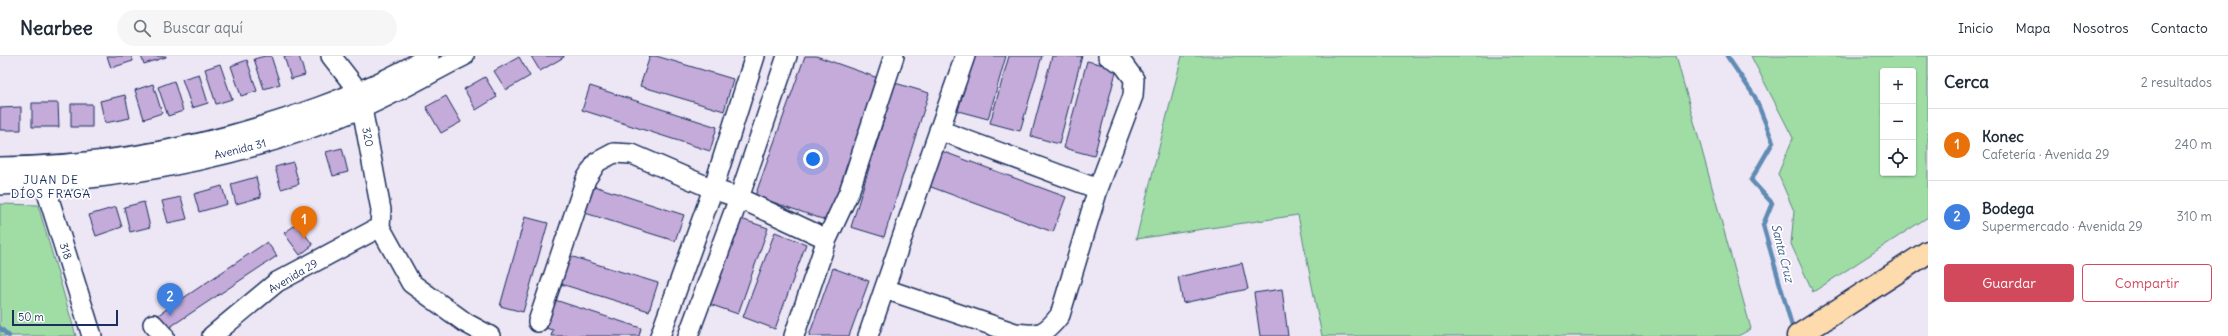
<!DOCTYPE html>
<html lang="es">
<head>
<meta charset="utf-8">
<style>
	:root { --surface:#fff; --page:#f6f6f7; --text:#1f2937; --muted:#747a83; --line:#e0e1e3; --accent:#d1495b }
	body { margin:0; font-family:Delius,sans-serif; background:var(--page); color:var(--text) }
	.controls { position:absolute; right:12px; top:12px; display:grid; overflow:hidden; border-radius:4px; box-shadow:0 1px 3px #0004 }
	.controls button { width:36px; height:36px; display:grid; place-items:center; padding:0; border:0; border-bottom:1px solid var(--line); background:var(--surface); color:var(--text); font:20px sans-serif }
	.scale { position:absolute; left:12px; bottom:10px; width:106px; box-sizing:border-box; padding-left:4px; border:2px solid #1b2f5e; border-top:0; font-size:11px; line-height:14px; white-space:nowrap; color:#1b2f5e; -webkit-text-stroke:3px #fff; paint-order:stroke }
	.you { position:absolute; left:813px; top:103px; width:14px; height:14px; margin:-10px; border:3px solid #fff; border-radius:50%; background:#1a73e8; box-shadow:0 0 0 6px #1a73e833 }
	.badge { display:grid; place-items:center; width:26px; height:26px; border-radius:50%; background:var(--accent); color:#fff; font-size:13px; font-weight:700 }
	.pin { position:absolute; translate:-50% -33px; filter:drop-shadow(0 1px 2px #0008) }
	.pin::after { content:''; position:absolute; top:21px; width:14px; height:12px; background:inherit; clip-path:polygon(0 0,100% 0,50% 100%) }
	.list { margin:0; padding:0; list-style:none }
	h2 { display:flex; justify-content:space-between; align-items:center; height:52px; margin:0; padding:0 16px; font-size:17px }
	h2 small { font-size:13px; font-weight:400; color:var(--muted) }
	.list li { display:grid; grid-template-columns:26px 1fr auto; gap:12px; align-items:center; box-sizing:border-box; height:72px; padding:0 16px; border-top:1px solid var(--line) }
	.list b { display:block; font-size:15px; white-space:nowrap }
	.list p { margin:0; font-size:13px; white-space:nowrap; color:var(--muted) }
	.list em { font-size:13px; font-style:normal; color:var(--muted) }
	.actions { display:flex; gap:8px; padding:12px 16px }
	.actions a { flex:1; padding:9px 0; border:1px solid var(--accent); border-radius:4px; text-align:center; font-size:14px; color:var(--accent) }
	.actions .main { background:var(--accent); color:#fff }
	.icon { flex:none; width:22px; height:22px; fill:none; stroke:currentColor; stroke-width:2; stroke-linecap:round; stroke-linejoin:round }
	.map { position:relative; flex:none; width:1928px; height:280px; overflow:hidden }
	header { display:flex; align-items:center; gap:24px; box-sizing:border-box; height:56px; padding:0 20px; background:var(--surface); border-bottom:1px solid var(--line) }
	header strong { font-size:19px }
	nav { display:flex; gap:22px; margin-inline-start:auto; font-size:14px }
	.search { width:280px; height:36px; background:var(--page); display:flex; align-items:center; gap:10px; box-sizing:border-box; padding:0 14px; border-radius:22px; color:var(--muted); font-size:15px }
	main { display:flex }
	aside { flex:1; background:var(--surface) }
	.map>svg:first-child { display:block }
</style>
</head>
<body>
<header>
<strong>Nearbee</strong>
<div class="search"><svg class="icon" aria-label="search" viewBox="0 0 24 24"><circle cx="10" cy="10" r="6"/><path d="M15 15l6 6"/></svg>Buscar aquí</div>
<nav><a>Inicio</a><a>Mapa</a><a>Nosotros</a><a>Contacto</a></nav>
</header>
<main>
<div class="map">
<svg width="1928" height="280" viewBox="0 0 1928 280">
	<rect width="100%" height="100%" fill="#ede6f4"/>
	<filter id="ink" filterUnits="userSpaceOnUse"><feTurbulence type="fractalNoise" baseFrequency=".025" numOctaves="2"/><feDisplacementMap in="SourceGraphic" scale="8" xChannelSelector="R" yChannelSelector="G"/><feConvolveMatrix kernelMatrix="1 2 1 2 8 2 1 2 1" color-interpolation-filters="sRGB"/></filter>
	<g filter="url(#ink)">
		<path fill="#9fdda5" stroke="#5d8682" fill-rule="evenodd" d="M1182 0H1676L1751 273 1738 280H1322L1298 159 1136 183Z
			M1751 0H1928V161L1813 236 1791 188 1794 155 1778 118 1793 82ZM1883 15H1913V117H1883Z
			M0 148 38 149 76 280H0Z"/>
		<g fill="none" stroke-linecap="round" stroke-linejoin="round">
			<path stroke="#5f8bb4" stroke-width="4.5" d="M1727 0 1755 41 1773 86 1751 124 1772 147 1763 169 1794 277
				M0 272 9 280"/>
		</g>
		<path fill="#c4abda" stroke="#1b2f5e" d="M107 0H132L133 5 111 12Z
			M141 0H166V1L144 8Z
			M265 0H271L280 28 264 33 254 3Z
			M284 0H299L305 19 291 23Z
			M531 0H564V1L540 15Z
			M650 0H656L733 23 724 55 640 30Z
			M805 0H816L878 22 828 165 755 140Z
			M973 0H1006L988 63 958 55Z
			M1009 0H1042L1020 75 990 67Z
			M1052 0H1082L1059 88 1031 80Z
			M519 1 530 20 506 34 494 15Z
			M247 4 257 35 241 40 231 10Z
			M1087 5 1117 12 1094 100 1064 92Z
			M220 8 232 43 216 48 205 13Z
			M199 18 208 47 192 52 182 23Z
			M485 21 497 41 476 54 464 33Z
			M174 25 183 55 168 60 158 31Z
			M895 27 929 37 884 181 851 171Z
			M153 28 162 57 144 63 135 34Z
			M590 30 717 71 710 95 582 54Z
			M125 39 130 62 105 67 100 45Z
			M446 40 461 66 441 77 426 51Z
			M32 47H58L59 71H32Z
			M71 48H92V71H71Z
			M21 51V74H0V52Z
			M342 92 348 116 333 120 326 96Z
			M936 93 1066 141 1053 176 923 128Z
			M293 106 299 128 281 133 275 111Z
			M256 121 261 141 236 148 231 128Z
			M222 130 227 148 199 156 194 138Z
			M594 130 684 159 675 185 585 157Z
			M181 141 187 163 168 167 162 145Z
			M144 146 150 171 130 176 124 151Z
			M116 151 122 171 96 180 89 159Z
			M525 161 548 167 523 256 500 250Z
			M735 161 768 172 738 258 706 247Z
			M297 168 313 189 300 199 284 177Z
			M775 176 806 188 775 273 743 261Z
			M267 186 277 200 167 273 158 259Z
			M570 200 658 227 649 255 561 228Z
			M1242 207 1248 233 1183 247 1178 221Z
			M833 212 869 225 849 280H809Z
			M1282 233 1288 280H1260L1254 237Z
			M555 244 641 272 639 280H551L553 274 545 272Z"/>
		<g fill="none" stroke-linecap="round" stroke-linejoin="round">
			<defs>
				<path id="minor" d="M331 0 359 36 381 154 380 171
					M939 74 1098 133
					M0 111C109 110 217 89 319 51 357 37 395 21 429 0
					M43 116 44 127 92 280
					M0 129C123 124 249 101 362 52 397 37 430 17 464 0
					M380 171 411 227 466 267 490 280
					M885 233 1015 277C1039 280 1045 279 1060 259L1098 133 1133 40 1134 23 1123 8 1108 0
					M538 266 586 123 597 106 614 97 632 98 713 133 739 142 827 183
					M153 268 164 280
					M212 280 277 226 380 171
					M660 280 713 133 755 0
					M688 280 739 142 787 0
					M794 280 827 183 849 136 894 0
					M868 280 965 0"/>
				<path id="major" d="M1798 280 1928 196"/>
			</defs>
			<use href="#minor" stroke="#1b2f5e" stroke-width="22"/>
			<use href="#major" stroke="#1b2f5e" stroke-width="25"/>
			<use href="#minor" stroke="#fff" stroke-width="19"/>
			<use href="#major" stroke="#fedbac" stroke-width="22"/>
		</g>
	</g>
	<g text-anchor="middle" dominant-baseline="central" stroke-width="3.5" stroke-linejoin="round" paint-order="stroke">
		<g font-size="11" fill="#1b2f5e" stroke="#fff">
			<text transform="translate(368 81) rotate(80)">320</text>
			<text transform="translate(240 93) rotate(-14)">Avenida 31</text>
			<text transform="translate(66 195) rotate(72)">318</text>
			<text transform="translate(293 220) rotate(-31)">Avenida 29</text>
		</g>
		<g font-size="12" letter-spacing="1" fill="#1b2f5e" stroke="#fff">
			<text x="51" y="123">JUAN DE<tspan x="51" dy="14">DÍOS FRAGA</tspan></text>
		</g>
		<g font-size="12" font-style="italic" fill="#3d5d89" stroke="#fff">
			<text transform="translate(1783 197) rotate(76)">Santa Cruz</text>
		</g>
	</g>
</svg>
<div class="controls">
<button>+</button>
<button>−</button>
<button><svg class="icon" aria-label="locate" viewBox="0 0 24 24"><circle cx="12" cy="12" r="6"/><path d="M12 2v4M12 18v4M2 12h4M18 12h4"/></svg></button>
</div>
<div class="scale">50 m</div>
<div class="you"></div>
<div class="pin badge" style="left:304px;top:183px;background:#e8710a">1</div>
<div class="pin badge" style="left:170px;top:260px;background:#3f7fe0">2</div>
</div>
<aside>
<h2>Cerca<small>2 resultados</small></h2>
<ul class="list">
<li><span class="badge" style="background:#e8710a">1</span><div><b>Konec</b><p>Cafetería · Avenida 29</p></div><em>240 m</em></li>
<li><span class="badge" style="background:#3f7fe0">2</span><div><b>Bodega</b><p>Supermercado · Avenida 29</p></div><em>310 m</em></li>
</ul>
<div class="actions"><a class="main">Guardar</a><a>Compartir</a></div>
</aside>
</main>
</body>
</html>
